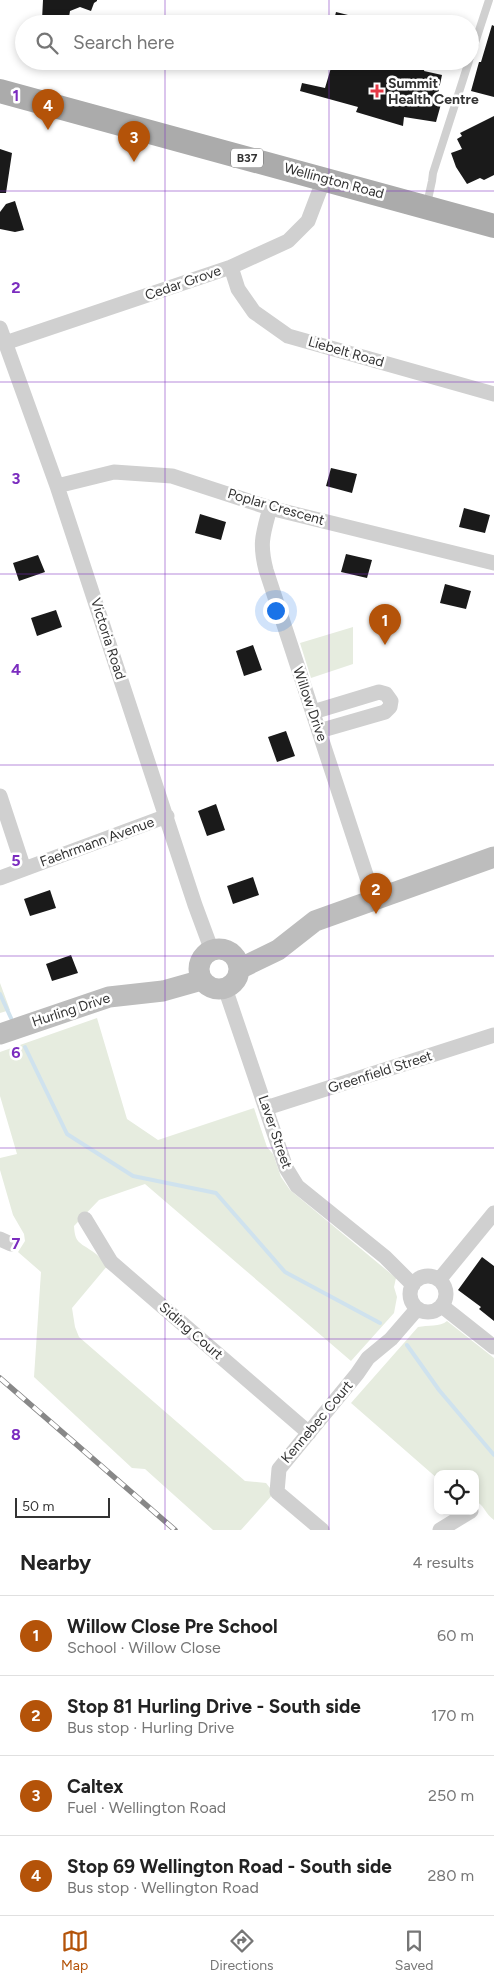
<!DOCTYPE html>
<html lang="en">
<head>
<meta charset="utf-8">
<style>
	:root { --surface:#fff; --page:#f2f2f2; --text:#222; --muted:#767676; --line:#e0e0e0; --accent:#b45309 }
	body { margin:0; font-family:Figtree,sans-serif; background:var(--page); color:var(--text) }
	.controls { position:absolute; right:15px; bottom:15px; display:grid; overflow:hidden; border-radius:10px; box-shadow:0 2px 8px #0003 }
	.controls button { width:45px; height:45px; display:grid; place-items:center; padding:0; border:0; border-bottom:1px solid var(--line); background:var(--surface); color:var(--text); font:25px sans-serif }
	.scale { position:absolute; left:15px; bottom:12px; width:95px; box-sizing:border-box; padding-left:5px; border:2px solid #333; border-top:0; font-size:14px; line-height:18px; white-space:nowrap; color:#333; -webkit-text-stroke:4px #fff; paint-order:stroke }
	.you { position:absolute; left:275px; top:610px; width:18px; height:18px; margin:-12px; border:4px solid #fff; border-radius:50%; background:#1a73e8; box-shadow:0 0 0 8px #1a73e833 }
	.badge { display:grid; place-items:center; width:32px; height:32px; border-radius:50%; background:var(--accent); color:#fff; font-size:16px; font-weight:700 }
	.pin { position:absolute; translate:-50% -41px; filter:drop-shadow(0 1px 2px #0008) }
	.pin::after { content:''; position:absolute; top:26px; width:18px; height:15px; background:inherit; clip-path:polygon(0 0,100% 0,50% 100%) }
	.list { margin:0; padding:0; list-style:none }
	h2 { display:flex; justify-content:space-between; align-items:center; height:65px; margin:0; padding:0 20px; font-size:21px }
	h2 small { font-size:16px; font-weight:400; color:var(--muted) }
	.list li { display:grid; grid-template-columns:32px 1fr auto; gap:15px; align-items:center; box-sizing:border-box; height:80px; padding:0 20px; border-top:1px solid var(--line) }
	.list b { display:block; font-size:19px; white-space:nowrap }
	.list p { margin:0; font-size:16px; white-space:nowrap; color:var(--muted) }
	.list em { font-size:16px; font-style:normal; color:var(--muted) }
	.icon { flex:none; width:28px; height:28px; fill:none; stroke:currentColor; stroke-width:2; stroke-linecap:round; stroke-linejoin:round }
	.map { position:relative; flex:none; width:494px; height:1530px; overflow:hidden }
	.search { position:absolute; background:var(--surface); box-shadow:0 2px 8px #0003; left:15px; right:15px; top:15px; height:55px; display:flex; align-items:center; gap:12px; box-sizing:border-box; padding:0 18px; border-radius:28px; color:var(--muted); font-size:19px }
	.sheet { height:385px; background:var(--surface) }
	nav { display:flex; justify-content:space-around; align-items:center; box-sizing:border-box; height:70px; border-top:1px solid var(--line); background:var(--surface); font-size:14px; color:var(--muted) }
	nav a { display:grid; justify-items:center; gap:2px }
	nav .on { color:var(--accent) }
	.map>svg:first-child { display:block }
</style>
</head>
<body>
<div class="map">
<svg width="494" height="1530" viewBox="0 0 494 1530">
	<rect width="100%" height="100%" fill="#fff"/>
	<path fill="#e6ecdf" d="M353 627V664L311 678 300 643Z
		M0 983 10 1010 0 1013Z
		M97 1018 127 1119 158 1140 254 1108 267 1147 273 1154 281 1177 290 1190 396 1278 394 1287 397 1297 394 1313 351 1361 145 1184 99 1200 74 1226C75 1243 79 1242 92 1251 98 1255 103 1261 108 1265L72 1308 75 1327 79 1337 245 1481 266 1483 274 1493 241 1530H213L145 1469 132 1468 34 1377 41 1272 18 1252 25 1241 24 1234 13 1215 0 1170V1158L17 1154 0 1096V1052Z
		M447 1321 494 1358V1520C485 1514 484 1504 475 1501V1474H438V1479L351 1403 418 1327C428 1325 440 1327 447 1321Z"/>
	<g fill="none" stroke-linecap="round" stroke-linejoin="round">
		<path stroke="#cfe2ee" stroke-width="4" d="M0 994 11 1018
			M25 1047 67 1134 133 1176 216 1193 285 1272 380 1323
			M407 1345 439 1390 494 1455"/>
	</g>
	<path fill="#1a1a1a" d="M43 0H97V1L94 3 91 11 80 7 70 11 68 23 42 20Z
		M336 12 368 20V24H333Z
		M492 25 494 26V97L471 91 479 62H481Z
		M333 61H421L420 66H425L424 71 442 75 436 103 441 104 436 122 404 117 403 126 356 112 358 107 300 91 302 83 325 88Z
		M494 116V175L484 180 480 178 467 184 456 167 451 153 462 149 457 139 462 136 460 133Z
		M0 149 12 153 6 193H0Z
		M15 201 24 230 15 232 0 229V212L6 204Z
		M331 468 357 474 352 493 326 486Z
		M464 508 490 515 485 533 459 527Z
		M200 514 226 522 221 540 195 533Z
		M346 554 372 560 367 578 341 572Z
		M38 555 45 572 19 581 13 563Z
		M445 584 471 591 466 609 440 603Z
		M56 610 62 627 37 636 31 618Z
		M253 645 262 670 244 676 236 651Z
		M286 731 295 756 277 762 268 737Z
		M216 804 225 830 207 836 198 811Z
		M253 877 259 895 233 904 227 886Z
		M50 890 56 908 30 916 24 899Z
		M71 955 78 973 52 981 46 964Z
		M482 1257 494 1266V1321L479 1309 481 1307 458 1290Z"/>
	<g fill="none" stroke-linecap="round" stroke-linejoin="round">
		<path stroke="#d0d0d0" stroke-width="8" d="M470 58 489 0
			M427 204 432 181 433 173 469 61"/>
		<path stroke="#d0d0d0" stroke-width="15" d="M231 267 238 289 254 312 288 336 494 394
			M0 328 57 486 195 905 212 951
			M5 343 231 267 288 241 308 221 324 179
			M57 486 114 472 172 476 270 508 494 563
			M270 508C263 534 259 543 266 570L374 899
			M313 712 379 692 386 694 391 701 390 707 385 712 319 731
			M0 796 24 869
			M0 878 167 816
			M225 988 286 1168 297 1186 385 1257 413 1285
			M266 1108 494 1035
			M85 1219 111 1262 309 1433
			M0 1239 11 1244
			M410 1294a18 18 0 1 1 36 0a18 18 0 1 1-36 0Z
			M439 1280 494 1213
			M442 1306 494 1347
			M322 1530 277 1492 279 1469 357 1374 368 1358 391 1339 417 1309
			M440 1530 471 1511"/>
		<path stroke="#bdbdbd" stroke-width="21" d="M199 969a20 20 0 1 1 40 0a20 20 0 1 1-40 0Z
			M239 969 278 950 315 921 494 857
			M0 1034 109 997 163 991 202 980"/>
		<path stroke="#ababab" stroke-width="24" d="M0 91 494 226"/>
		<defs>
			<path id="rail" d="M0 1378 175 1530"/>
		</defs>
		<use href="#rail" stroke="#888" stroke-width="5.5"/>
		<use href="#rail" stroke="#fff" stroke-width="4" stroke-dasharray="11" stroke-linecap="butt"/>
	</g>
	<path fill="none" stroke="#7b2cbf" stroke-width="1" stroke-opacity="0.55" d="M165 0V24M329 0V24M165 61V1530M329 61V1530M0 191H494M0 382H494M0 574H494M0 765H494M0 956H494M0 1148H494M0 1339H494"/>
	<path fill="#e63946" stroke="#fff" stroke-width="2" d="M374.5 83.5h5v5h5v5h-5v5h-5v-5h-5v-5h5z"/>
	<g text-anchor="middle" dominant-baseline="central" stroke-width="5" stroke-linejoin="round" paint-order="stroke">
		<rect fill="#fff" stroke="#707070" stroke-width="1" x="231" y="148.5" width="32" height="19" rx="4"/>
		<g font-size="12" font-weight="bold" fill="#333">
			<text x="247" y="158">B37</text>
		</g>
		<g font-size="14" font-weight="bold" fill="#333" stroke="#fff" text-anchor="start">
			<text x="388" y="83">Summit<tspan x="388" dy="16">Health Centre</tspan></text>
		</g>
		<g font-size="14" fill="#333" stroke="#fff">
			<text transform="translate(334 181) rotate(15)">Wellington Road</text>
			<text transform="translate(183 283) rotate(-19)">Cedar Grove</text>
			<text transform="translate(346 352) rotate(16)">Liebelt Road</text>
			<text transform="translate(276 507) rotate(16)">Poplar Crescent</text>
			<text transform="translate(108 639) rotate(72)">Victoria Road</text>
			<text transform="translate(310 704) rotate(71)">Willow Drive</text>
			<text transform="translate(97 842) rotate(-20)">Faehrmann Avenue</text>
			<text transform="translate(71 1010) rotate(-18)">Hurling Drive</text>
			<text transform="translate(380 1072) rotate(-18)">Greenfield Street</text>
			<text transform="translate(275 1132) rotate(71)">Laver Street</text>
			<text transform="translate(191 1331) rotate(41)">Siding Court</text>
			<text transform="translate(317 1422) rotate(-50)">Kennebec Court</text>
		</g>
	</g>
	<g font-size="16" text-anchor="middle" font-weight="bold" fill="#7b2cbf" stroke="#fff" stroke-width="5" stroke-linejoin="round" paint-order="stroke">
		<text x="16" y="101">1</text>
		<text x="16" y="293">2</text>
		<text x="16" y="484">3</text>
		<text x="16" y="675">4</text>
		<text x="16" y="866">5</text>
		<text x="16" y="1058">6</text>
		<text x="16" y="1249">7</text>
		<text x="16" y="1440">8</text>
	</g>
</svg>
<div class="controls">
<button><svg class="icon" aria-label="locate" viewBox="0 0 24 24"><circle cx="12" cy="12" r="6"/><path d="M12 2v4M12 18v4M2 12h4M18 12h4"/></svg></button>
</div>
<div class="scale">50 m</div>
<div class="you"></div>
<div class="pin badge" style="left:385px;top:645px">1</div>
<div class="pin badge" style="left:376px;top:914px">2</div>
<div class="pin badge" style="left:134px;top:162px">3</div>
<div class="pin badge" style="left:48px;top:130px">4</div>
<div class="search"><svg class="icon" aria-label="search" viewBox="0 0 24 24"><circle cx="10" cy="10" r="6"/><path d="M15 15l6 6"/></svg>Search here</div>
</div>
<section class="sheet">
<h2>Nearby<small>4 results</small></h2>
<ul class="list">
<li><span class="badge">1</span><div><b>Willow Close Pre School</b><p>School · Willow Close</p></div><em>60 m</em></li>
<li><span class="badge">2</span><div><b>Stop 81 Hurling Drive - South side</b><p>Bus stop · Hurling Drive</p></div><em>170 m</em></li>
<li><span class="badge">3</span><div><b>Caltex</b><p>Fuel · Wellington Road</p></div><em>250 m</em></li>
<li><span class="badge">4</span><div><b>Stop 69 Wellington Road - South side</b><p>Bus stop · Wellington Road</p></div><em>280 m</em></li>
</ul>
</section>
<nav>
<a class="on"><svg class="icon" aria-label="map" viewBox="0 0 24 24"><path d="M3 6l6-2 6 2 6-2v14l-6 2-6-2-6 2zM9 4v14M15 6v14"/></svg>Map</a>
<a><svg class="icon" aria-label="directions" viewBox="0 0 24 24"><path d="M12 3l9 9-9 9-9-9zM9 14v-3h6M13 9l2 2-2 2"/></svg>Directions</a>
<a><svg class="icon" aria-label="saved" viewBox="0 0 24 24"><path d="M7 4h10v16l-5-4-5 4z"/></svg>Saved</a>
</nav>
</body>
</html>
